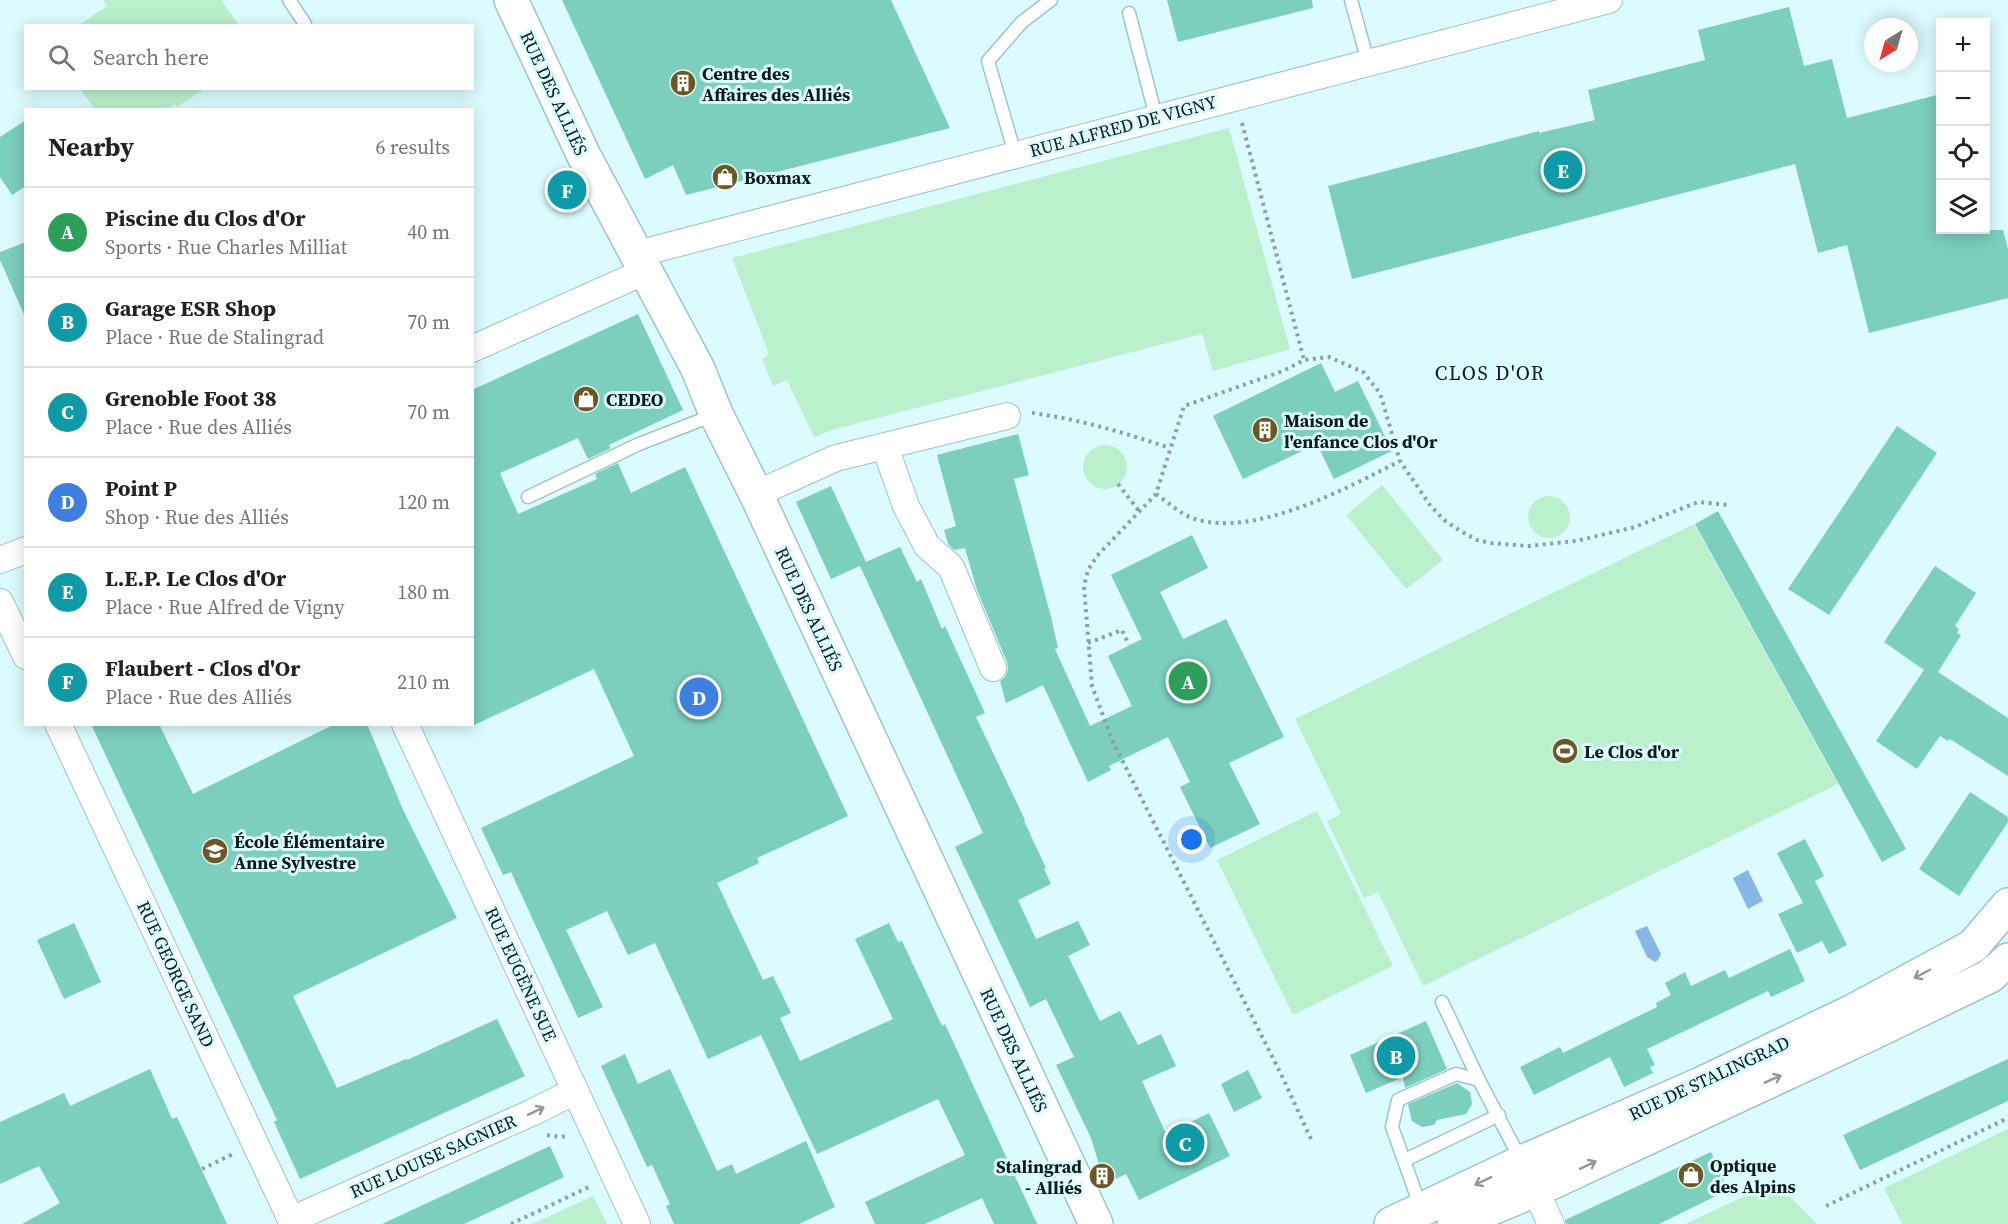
<!DOCTYPE html>
<html lang="en">
<head>
<meta charset="utf-8">
<style>
	:root { --surface:#fff; --page:#f6f6f6; --text:#202124; --muted:#757577; --line:#e0e0e0; --accent:#ea580c }
	body { margin:0; font-family:"Source Serif 4",serif; background:var(--page); color:var(--text) }
	.controls { position:absolute; right:18px; top:18px; display:grid; overflow:hidden; border-radius:0px; box-shadow:0 3px 15px #0003 }
	.controls button { width:54px; height:54px; display:grid; place-items:center; padding:0; border:0; border-bottom:2px solid var(--line); background:var(--surface); color:var(--text); font:30px sans-serif }
	.compass { position:absolute; left:1864px; top:18px; width:54px; height:54px; border-radius:50%; background:var(--surface); box-shadow:0 3px 15px #0003; rotate:217deg }
	.you { position:absolute; left:1192px; top:840px; width:21px; height:21px; margin:-15px; border:4px solid #fff; border-radius:50%; background:#1a73e8; box-shadow:0 0 0 9px #1a73e833 }
	.badge { display:grid; place-items:center; width:39px; height:39px; border-radius:50%; background:var(--accent); color:#fff; font-size:20px; font-weight:700 }
	.pin { position:absolute; translate:-50% -50%; border:3px solid #fff; box-shadow:0 2px 6px #0006 }
	.list { margin:0; padding:0; list-style:none }
	h2 { display:flex; justify-content:space-between; align-items:center; height:78px; margin:0; padding:0 24px; font-size:26px }
	h2 small { font-size:20px; font-weight:400; color:var(--muted) }
	.list li { display:grid; grid-template-columns:39px 1fr auto; gap:18px; align-items:center; box-sizing:border-box; height:90px; padding:0 24px; border-top:2px solid var(--line) }
	.list b { display:block; font-size:22px; white-space:nowrap }
	.list p { margin:0; font-size:20px; white-space:nowrap; color:var(--muted) }
	.list em { font-size:20px; font-style:normal; color:var(--muted) }
	.icon { flex:none; width:33px; height:33px; fill:none; stroke:currentColor; stroke-width:2; stroke-linecap:round; stroke-linejoin:round }
	.map { position:relative; flex:none; width:2008px; height:1224px; overflow:hidden }
	.search { position:absolute; background:var(--surface); box-shadow:0 3px 15px #0003; left:24px; top:24px; width:450px; height:66px; display:flex; align-items:center; gap:15px; box-sizing:border-box; padding:0 21px; border-radius:0px; color:var(--muted); font-size:22px }
	.panel { position:absolute; background:var(--surface); box-shadow:0 3px 15px #0003; left:24px; top:108px; width:450px; height:618px; border-radius:0px }
	.map>svg:first-child { display:block }
</style>
</head>
<body>
<div class="map">
<svg width="2008" height="1224" viewBox="0 0 2008 1224">
	<rect width="100%" height="100%" fill="#dcfbfe"/>
	<path fill="#bbf0cd" d="M103 0H221L239 25H79L107 6Z
		M80 89H204L177 107 175 104 167 110 95 109Z
		M1229 128 1290 349 1213 371 1202 334 835 429 814 437 787 380 773 386 762 359 769 354 732 258Z
		M1083 467a22 22 0 1 1 44 0a22 22 0 1 1-44 0Z
		M1382 485 1443 560 1406 589 1346 515Z
		M1528 517a21 21 0 1 1 42 0a21 21 0 1 1-42 0Z
		M1694 524 1838 784 1423 986 1378 892 1364 898 1327 821 1341 814 1295 719Z
		M1317 811 1393 966 1293 1015 1217 860Z
		M2008 1129V1224H1902L1884 1188Z
		M1775 1182 1817 1224H1685Z
		M593 1196 607 1224H532Z"/>
	<path fill="#88b7e7" d="M1748 870 1763 901 1748 909 1733 878Z
		M1647 926 1661 954 1658 960 1655 962 1647 957 1635 931Z"/>
	<path fill="#7ccebd" d="M562 0H891L950 128 686 195 673 165 645 179Z
		M1167 0H1312L1313 8 1178 42Z
		M1789 7 1804 66 1832 59 1847 118 1937 95 1941 108V230H2003L2008 249V298L1869 333 1847 245 1818 253 1795 164 1352 279 1328 186 1539 131V133L1595 120 1588 90 1705 60 1698 30Z
		M26 120V186L12 195 0 177V137Z
		M26 242V319L0 260V252Z
		M638 314 683 410 609 445 611 448 588 459 578 438 500 473 518 514 597 479 595 474 618 463 631 493 685 467 848 816 757 858 759 863 717 883 763 980 773 976 791 1013 780 1018 800 1061 893 1019 855 939 889 923 898 942 902 941 942 1026 945 1024 1037 1224H994L982 1198 925 1224H875L865 1202 965 1155 938 1099 817 1154 761 1035 708 1059 655 943 628 955 607 911 566 930 603 1007 578 1018 511 872 503 875 481 828 634 756 594 669 472 726V390Z
		M1321 363 1335 392 1358 381 1392 451 1334 479 1317 444 1243 479 1213 416Z
		M1897 426 1937 453 1829 615 1788 589Z
		M1018 434 1029 475 1014 479 1051 617 1058 648 1055 649 1090 726 1132 706 1108 656 1142 639 1111 575 1192 535 1208 568 1160 592 1183 639 1226 619 1284 737 1229 763 1260 824 1210 848 1180 787 1190 782 1168 737 1109 766 1111 770 1088 782 1043 685 1006 703 1000 681 1005 677 1008 670 1007 662 977 590 965 548 954 550 948 544 944 530 956 526 937 455Z
		M831 486 866 562 900 547 917 582 921 579 942 629 945 626 985 713 976 717 1025 820 1024 821 1046 868 1044 869 1051 884 1018 900 1036 939 1078 921 1090 945 1068 956 1100 1021 1120 1011 1138 1045 1161 1034 1176 1066 1142 1081 1166 1134 1209 1113 1230 1156 1139 1200 1126 1174 1105 1184 1091 1138 1056 1065 1074 1057 1046 999 1030 1007 955 847 983 833 860 566 831 579 796 502Z
		M1718 511 1906 849 1882 862 1695 524Z
		M1935 566 1976 593 1955 626 1959 629 1957 633 1961 635 1938 672 2008 718V776L1950 739 1948 741 1940 736 1917 769 1876 741 1924 670 1884 642Z
		M91 724H159L193 794 335 724H367L404 812 457 918 293 996 337 1088 406 1059 407 1060 497 1019 525 1076 300 1179 274 1122 277 1120Z
		M1970 792 2008 817V822L1959 896 1919 869Z
		M1805 839 1824 876 1815 881 1847 945 1829 954 1822 941 1797 953 1778 914 1803 903 1777 853Z
		M74 923 101 982 64 999 37 940Z
		M1790 949 1805 981 1771 997 1768 991 1647 1049 1655 1065 1650 1067 1653 1073 1624 1087 1610 1057 1534 1095 1520 1067 1560 1047 1563 1053 1657 1007 1656 1003 1671 995 1665 983 1685 972 1691 986 1725 970 1729 978Z
		M1426 1021 1447 1069 1405 1088 1403 1077 1366 1093 1350 1055Z
		M625 1054 638 1084 670 1069 717 1171 732 1164 736 1174 806 1141 835 1207 799 1224H674L666 1206 670 1204 652 1165 647 1167 601 1066Z
		M2008 1059V1101L1860 1170 1843 1135Z
		M150 1069 172 1119 177 1117 227 1224H22L60 1203 39 1166 0 1184V1122L64 1093 70 1106Z
		M1248 1070 1262 1098 1234 1112 1221 1084Z
		M1457 1083 1470 1092 1472 1104 1466 1114 1437 1120 1434 1125 1422 1127 1412 1121 1408 1104Z
		M550 1146 564 1177 464 1224H382Z
		M1711 1152 1728 1190 1659 1224H1566L1565 1220Z"/>
	<g fill="none" stroke-linecap="round" stroke-linejoin="round">
		<defs>
			<path id="lane" d="M289 0 305 24
				M1351 0 1368 62
				M1129 13 1156 117
				M1015 154 988 61 1022 22 1051 0
				M528 497 639 444 714 415
				M1442 1002 1479 1080
				M1405 1160 1499 1115
				M1421 1208 1392 1127 1398 1100 1456 1074 1479 1080 1522 1162"/>
			<path id="street" d="M637 254 1609 0
				M472 349 646 271
				M885 447 906 506 927 546 951 567 993 668
				M756 494 836 458 1007 416
				M0 560 26 550
				M0 602 26 656
				M58 724 293 1224
				M405 724 637 1224
				M1535 1189 1551 1224
				M291 1220 531 1113 575 1091"/>
			<path id="secondary" d="M511 0 584 156 698 369 716 414 756 494 1096 1224
				M1391 1224 1522 1162 1701 1084 1853 1011 1973 946 2008 905
				M1454 1224 1540 1188 1866 1036 1990 976 2008 960"/>
		</defs>
		<use href="#lane" stroke="#9ec4c7" stroke-width="15"/>
		<use href="#street" stroke="#9ec4c7" stroke-width="28"/>
		<use href="#secondary" stroke="#9ec4c7" stroke-width="36"/>
		<path stroke="#89a1a3" stroke-width="4" stroke-dasharray="3 4.5" stroke-linecap="butt" d="M1242 123 1304 360
			M1032 413C1079 419 1125 433 1170 448
			M1118 484 1139 511
			M1156 494C1168 502 1181 515 1195 519 1255 538 1347 488 1400 461
			M1088 643 1122 630 1129 645
			M547 1135 560 1137 566 1136
			M1311 1139 1281 1074 1112 740 1092 686 1084 586 1088 570 1097 556 1156 494 1184 406 1283 371 1304 360 1329 357 1363 372 1380 393 1400 461 1430 505 1444 520 1462 532 1477 540 1491 543 1528 546 1576 541 1635 527 1698 502 1728 505
			M202 1169 233 1154
			M1826 1206 2008 1118
			M511 1224 591 1186"/>
		<use href="#lane" stroke="#fff" stroke-width="12"/>
		<use href="#street" stroke="#fff" stroke-width="26"/>
		<use href="#secondary" stroke="#fff" stroke-width="33"/>
	</g>
	<defs><path id="oneway-shaft" d="M-6 0H5M1.5-3L5.5 0L1.5 3" fill="none" stroke-width="1.6" stroke-linecap="round" stroke-linejoin="round" transform="scale(1.5)"/></defs>
	<g stroke="#929899">
		<use href="#oneway-shaft" transform="translate(1922 974) rotate(152)"/>
		<use href="#oneway-shaft" transform="translate(1773 1079) rotate(-24)"/>
		<use href="#oneway-shaft" transform="translate(536 1111) rotate(-26)"/>
		<use href="#oneway-shaft" transform="translate(1588 1165) rotate(-25)"/>
		<use href="#oneway-shaft" transform="translate(1483 1181) rotate(154)"/>
	</g>
	<defs>
		<symbol id="building-disc" viewBox="-11 -11 22 22"><circle r="9.5" fill="#6c5726" stroke="#dcfbfe"/><path d="M-4-6H4V6H1V3H-1V6H-4ZM-2.5-4.3h1.7v1.8h-1.7ZM.8-4.3h1.7v1.8H.8ZM-2.5-1h1.7V.8h-1.7ZM.8-1h1.7V.8H.8Z" fill="#fff"/></symbol>
		<symbol id="shop-disc" viewBox="-11 -11 22 22"><circle r="9.5" fill="#6c5726" stroke="#dcfbfe"/><path d="M-5-2.5h2.3a2.7 3.5 0 0 1 5.4 0H5L5.5 6h-11ZM-1.5-2.5h3a1.5 2.3 0 0 0-3 0Z" fill="#fff"/></symbol>
		<symbol id="stadium-disc" viewBox="-11 -11 22 22"><circle r="9.5" fill="#6c5726" stroke="#dcfbfe"/><path d="M0-5a6.5 5 0 1 0 0 10a6.5 5 0 1 0 0-10ZM-3.5-1.8h7v3.6h-7Z" fill="#fff"/></symbol>
		<symbol id="school-disc" viewBox="-11 -11 22 22"><circle r="9.5" fill="#6c5726" stroke="#dcfbfe"/><path d="M0-5L7-2L0 1L-7-2ZM-4 1L0 2.5L4 1V4Q0 6-4 4Z" fill="#fff"/></symbol>
	</defs>
	<g fill-rule="evenodd">
		<use href="#building-disc" x="668" y="68" width="30" height="30"/>
		<use href="#shop-disc" x="710" y="162" width="30" height="30"/>
		<use href="#shop-disc" x="571" y="384" width="30" height="30"/>
		<use href="#building-disc" x="1250" y="415" width="30" height="30"/>
		<use href="#stadium-disc" x="1550" y="736" width="30" height="30"/>
		<use href="#school-disc" x="200" y="836" width="30" height="30"/>
		<use href="#shop-disc" x="1676" y="1160" width="30" height="30"/>
		<use href="#building-disc" x="1087" y="1161" width="30" height="30"/>
	</g>
	<g text-anchor="middle" dominant-baseline="central" stroke-width="6" stroke-linejoin="round" paint-order="stroke">
		<g font-size="18" font-weight="bold" fill="#0d1b1d" stroke="#dcfbfe" text-anchor="start">
			<text x="702" y="73">Centre des<tspan x="702" dy="21">Affaires des Alliés</tspan></text>
			<text x="744" y="177">Boxmax</text>
			<text x="606" y="399">CEDEO</text>
			<text x="1284" y="420">Maison de<tspan x="1284" dy="21">l'enfance Clos d'Or</tspan></text>
			<text x="1584" y="751">Le Clos d'or</text>
			<text x="234" y="841">École Élémentaire<tspan x="234" dy="21">Anne Sylvestre</tspan></text>
			<text x="1710" y="1165">Optique<tspan x="1710" dy="21">des Alpins</tspan></text>
			<text x="1082" y="1166" text-anchor="end">Stalingrad<tspan x="1082" dy="21">- Alliés</tspan></text>
		</g>
		<g font-size="18" fill="#0d1b1d" stroke="#dcfbfe">
			<text transform="translate(554 93) rotate(65)">RUE DES ALLIÉS</text>
			<text transform="translate(1123 126) rotate(-15)">RUE ALFRED DE VIGNY</text>
			<text transform="translate(809 609) rotate(65)">RUE DES ALLIÉS</text>
			<text transform="translate(176 974) rotate(65)">RUE GEORGE SAND</text>
			<text transform="translate(521 974) rotate(65)">RUE EUGÈNE SUE</text>
			<text transform="translate(1014 1050) rotate(65)">RUE DES ALLIÉS</text>
			<text transform="translate(1709 1078) rotate(-25)">RUE DE STALINGRAD</text>
			<text transform="translate(433 1156) rotate(-24)">RUE LOUISE SAGNIER</text>
		</g>
		<g font-size="20" letter-spacing="1.5" fill="#0d1b1d" stroke="#dcfbfe">
			<text x="1490" y="373">CLOS D'OR</text>
		</g>
	</g>
</svg>
<div class="controls">
<button>+</button>
<button>−</button>
<button><svg class="icon" aria-label="locate" viewBox="0 0 24 24"><circle cx="12" cy="12" r="6"/><path d="M12 2v4M12 18v4M2 12h4M18 12h4"/></svg></button>
<button><svg class="icon" aria-label="layers" viewBox="0 0 24 24"><path d="M12 4l9 5-9 5-9-5zM3 14l9 5 9-5"/></svg></button>
</div>
<svg class="compass" viewBox="-18 -18 36 36"><path d="M0-13l5 13h-10z" fill="#e53935"/><path d="M0 13l5-13h-10z" fill="#757577"/></svg>
<div class="you"></div>
<div class="pin badge" style="left:1188px;top:681px;background:#2e9e5b">A</div>
<div class="pin badge" style="left:1396px;top:1056px;background:#0f9aa8">B</div>
<div class="pin badge" style="left:1185px;top:1143px;background:#0f9aa8">C</div>
<div class="pin badge" style="left:699px;top:697px;background:#3f7fe0">D</div>
<div class="pin badge" style="left:1563px;top:170px;background:#0f9aa8">E</div>
<div class="pin badge" style="left:567px;top:190px;background:#0f9aa8">F</div>
<div class="search"><svg class="icon" aria-label="search" viewBox="0 0 24 24"><circle cx="10" cy="10" r="6"/><path d="M15 15l6 6"/></svg>Search here</div>
<section class="panel">
<h2>Nearby<small>6 results</small></h2>
<ul class="list">
<li><span class="badge" style="background:#2e9e5b">A</span><div><b>Piscine du Clos d'Or</b><p>Sports · Rue Charles Milliat</p></div><em>40 m</em></li>
<li><span class="badge" style="background:#0f9aa8">B</span><div><b>Garage ESR Shop</b><p>Place · Rue de Stalingrad</p></div><em>70 m</em></li>
<li><span class="badge" style="background:#0f9aa8">C</span><div><b>Grenoble Foot 38</b><p>Place · Rue des Alliés</p></div><em>70 m</em></li>
<li><span class="badge" style="background:#3f7fe0">D</span><div><b>Point P</b><p>Shop · Rue des Alliés</p></div><em>120 m</em></li>
<li><span class="badge" style="background:#0f9aa8">E</span><div><b>L.E.P. Le Clos d'Or</b><p>Place · Rue Alfred de Vigny</p></div><em>180 m</em></li>
<li><span class="badge" style="background:#0f9aa8">F</span><div><b>Flaubert - Clos d'Or</b><p>Place · Rue des Alliés</p></div><em>210 m</em></li>
</ul>
</section>
</div>
</body>
</html>
